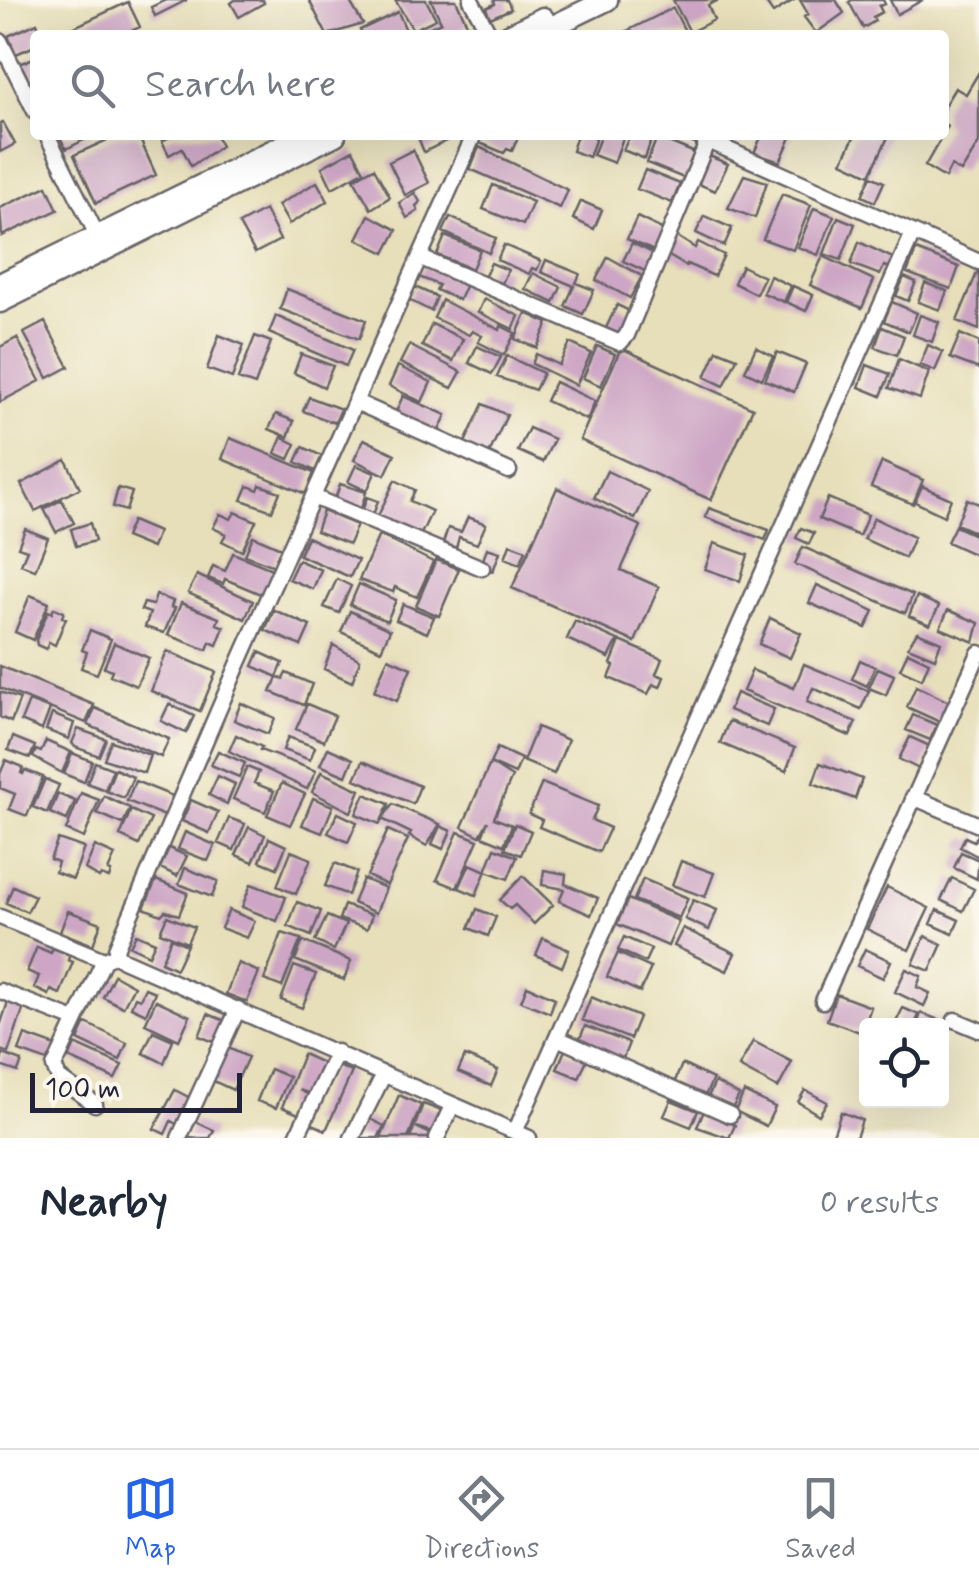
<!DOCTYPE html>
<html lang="en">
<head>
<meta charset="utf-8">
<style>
	:root { --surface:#fff; --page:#f2f2f3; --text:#1f2937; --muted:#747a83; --line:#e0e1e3; --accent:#2563eb }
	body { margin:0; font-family:Mynerve,sans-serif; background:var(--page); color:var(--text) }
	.controls { position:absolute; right:30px; bottom:30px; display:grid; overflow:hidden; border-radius:10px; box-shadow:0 10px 40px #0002 }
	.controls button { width:90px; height:90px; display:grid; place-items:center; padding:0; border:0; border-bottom:2px solid var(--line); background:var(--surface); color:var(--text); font:50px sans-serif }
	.scale { position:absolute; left:30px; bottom:25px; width:212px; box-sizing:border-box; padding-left:10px; border:5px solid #22223b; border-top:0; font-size:28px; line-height:35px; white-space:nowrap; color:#22223b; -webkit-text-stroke:8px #fbf7ec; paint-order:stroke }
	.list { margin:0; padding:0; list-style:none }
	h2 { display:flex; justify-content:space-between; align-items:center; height:130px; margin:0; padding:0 40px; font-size:42px }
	h2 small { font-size:32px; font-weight:400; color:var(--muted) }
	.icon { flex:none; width:55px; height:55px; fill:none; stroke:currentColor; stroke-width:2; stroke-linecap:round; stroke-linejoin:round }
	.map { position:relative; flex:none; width:979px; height:1138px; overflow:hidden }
	.search { position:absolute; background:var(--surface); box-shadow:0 10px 40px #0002; left:30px; right:30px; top:30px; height:110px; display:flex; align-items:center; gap:25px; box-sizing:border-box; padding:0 35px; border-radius:10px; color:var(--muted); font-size:38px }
	.sheet { height:310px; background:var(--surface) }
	nav { display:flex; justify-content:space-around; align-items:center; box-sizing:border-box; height:140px; border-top:2px solid var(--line); background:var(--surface); font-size:28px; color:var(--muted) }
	nav a { display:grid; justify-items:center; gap:5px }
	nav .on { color:var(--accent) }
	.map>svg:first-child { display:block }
</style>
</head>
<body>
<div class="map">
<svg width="979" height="1138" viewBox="0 0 979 1138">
	<rect width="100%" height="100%" fill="#fbf7ec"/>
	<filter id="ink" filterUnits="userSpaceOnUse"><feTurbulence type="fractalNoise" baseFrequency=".01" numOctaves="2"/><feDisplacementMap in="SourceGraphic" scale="20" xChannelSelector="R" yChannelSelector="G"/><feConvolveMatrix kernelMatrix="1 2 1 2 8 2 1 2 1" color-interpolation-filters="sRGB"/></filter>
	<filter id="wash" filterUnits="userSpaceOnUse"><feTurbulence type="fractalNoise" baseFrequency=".0048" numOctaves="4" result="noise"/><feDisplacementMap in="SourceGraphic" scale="40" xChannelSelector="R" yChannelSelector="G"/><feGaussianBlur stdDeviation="2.25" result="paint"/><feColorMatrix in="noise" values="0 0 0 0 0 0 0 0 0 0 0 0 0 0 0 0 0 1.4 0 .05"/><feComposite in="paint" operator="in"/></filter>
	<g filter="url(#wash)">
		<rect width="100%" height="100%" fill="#e7dfb9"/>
		<g id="blocks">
			<path fill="#cda6c5" d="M166 0H187L155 16 151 7Z
				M235 0H263L264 3 239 17 231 3Z
				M309 0H349L363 24 327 35Z
				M395 0H426L436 19 413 30Z
				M431 0H456L468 26 450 35H414L441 22Z
				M494 0H507L511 9 490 18 486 8 495 4Z
				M673 0H719L708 5 714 20 690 32Z
				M764 0H794L773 13Z
				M800 0H836L844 13 816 33 804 17 808 14Z
				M852 0H883L885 4 879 6 882 12 873 17 875 21 863 28 849 2Z
				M890 0H923L897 14Z
				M128 2 140 27 123 35H73L70 29Z
				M673 8 687 35H619Z
				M398 12 408 35H362L360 30Z
				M37 23 42 35H35V46L16 54 8 36Z
				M35 57V83L29 86 18 65Z
				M979 72V143L961 172 951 166 945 178 925 166 948 126 944 124V106L955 88 966 94Z
				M3 122 15 144 0 152V124Z
				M59 135H94L66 149Z
				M118 135H138L156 175 96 203 74 155Z
				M174 135H216L221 146 191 166 182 148 169 155 162 141Z
				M417 135H458L424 152Z
				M484 135H519L512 151 507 149 504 153 480 143Z
				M577 135H597L589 157 572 151Z
				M601 135H624L614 163 593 155Z
				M630 135 652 137 645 159 623 150Z
				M762 135H792L780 162 754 153Z
				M855 135H889L870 175 842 162Z
				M657 137 695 153 686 179 647 163Z
				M479 147 568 190 560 208 470 169Z
				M353 150 364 171 332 188 322 167Z
				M413 150 429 183 405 195 389 162Z
				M707 155 728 164 715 191 696 183Z
				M374 168 390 197 371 209 354 179Z
				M645 170 680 184 672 203 637 189Z
				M744 175 767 182 755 218 728 208Z
				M871 176 884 182 875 202 862 196Z
				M317 182 328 201 289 224 278 205Z
				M493 185 533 202 523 225 483 209Z
				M47 186 58 210 2 236 0 208Z
				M415 193 420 202 416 206 418 211 407 218 399 203Z
				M782 194 811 205 793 250 763 239Z
				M581 201 602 210 594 229 573 219Z
				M814 208 834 216 818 255 798 247Z
				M265 210 280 240 255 253 239 224Z
				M369 215 397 230 385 253 357 239Z
				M704 216 732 228 724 246 696 233Z
				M450 217 496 238 489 253 443 232Z
				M637 217 666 231 656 252 627 239Z
				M838 217 855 224 841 260 824 254Z
				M670 232 695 248 698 242 724 255 714 276 687 264 686 266 662 252Z
				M445 236 480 250 472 269 437 255Z
				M859 242 895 259 891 268 884 266 880 275 851 264Z
				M632 243 655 254 647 272 623 261Z
				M504 245 541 261 537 270 532 268 529 274 497 260Z
				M916 250 959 267 951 289 907 273Z
				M823 256 874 280 862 308 810 285Z
				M608 257 642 276 630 298 596 280Z
				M546 260 580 274 576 283 594 290 583 314 565 306 574 286 541 272Z
				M491 263 508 270 499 290 482 282Z
				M424 266 466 284 459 300 436 290 439 285 419 277Z
				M742 266 764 277 756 294 734 283Z
				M979 268V330L957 321Z
				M533 273 561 287 554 303 525 289Z
				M770 276 791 286 784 302 763 293Z
				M904 277 916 282 908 301 896 296Z
				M925 283 947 291 940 310 918 302Z
				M793 286 813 295 806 311 786 302Z
				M415 287 437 297 431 311 409 300Z
				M287 289 366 320 359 339 280 309Z
				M484 299 519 316 513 329 478 312Z
				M442 300 500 330 501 326 515 333 504 355 478 342 482 336 472 331 469 335 434 318Z
				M892 302 917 313 909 332 884 321Z
				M617 305 634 313 623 336 606 328Z
				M526 313 548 323 537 348 515 339Z
				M920 315 939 322 932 342 913 335Z
				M276 316 353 350 346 366 269 333Z
				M45 322 69 367 48 378 24 333Z
				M432 324 463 339 453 361 422 346Z
				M882 327 904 336 897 355 875 347Z
				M960 334 979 342V369L950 358Z
				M219 335 244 345 232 378 207 369Z
				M255 336 271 342 255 385 238 379Z
				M17 338 40 381 0 402V347Z
				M570 343 591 353 576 385 532 364 536 354 559 365Z
				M409 345 461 372 452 388 400 363Z
				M928 345 943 352 935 371 920 365Z
				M477 346 501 357 492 374 469 363Z
				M597 346 615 354 601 386 583 378Z
				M756 347 773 356 762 379 745 371Z
				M621 348 753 408 711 500 580 440Z
				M717 350 737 358 724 386 705 377Z
				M777 352 806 364 794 392 765 380Z
				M301 354 333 366 324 387 294 373Z
				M507 356 543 373 535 390 497 377Z
				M899 359 929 372 920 399 889 388Z
				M867 365 890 374 881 396 859 387Z
				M398 366 431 382 422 402 389 386Z
				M555 382 595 401 587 420 546 401Z
				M403 396 446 415 437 435 394 416Z
				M309 397 341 409 335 423 303 411Z
				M483 404 507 415 487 458 463 447Z
				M276 414 294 421 288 437 269 429Z
				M529 428 554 439 543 462 518 451Z
				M282 437 296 444 289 459 275 453Z
				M230 438 314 473 306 494 222 459Z
				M364 439 395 454 385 475 354 460Z
				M303 447 322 456 315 471 296 462Z
				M66 460 80 488 35 511 21 484Z
				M882 462 923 480 913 504 871 487Z
				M356 465 375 473 367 491 348 482Z
				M607 471 648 491 635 519 594 498Z
				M395 480 415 490 410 501 432 511 421 534 378 516Z
				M340 484 366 492 360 512 334 503Z
				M260 485 280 492 272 511 242 500 248 486 258 490Z
				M922 486 951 499 944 516 915 502Z
				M118 488 132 492 126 511 113 507Z
				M557 488 641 526 621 570 659 587 635 642 512 588Z
				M367 497 378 501 372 518 361 514Z
				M828 498 868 515 859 536 819 519Z
				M967 499 979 504V534L956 524Z
				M62 500 74 523 56 532 44 509Z
				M709 508 769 530 765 540 705 517Z
				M323 511 357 525 349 544 316 531Z
				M235 512 256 521 242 551 222 541 226 534 213 528 220 514 231 519Z
				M468 517 486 524 477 544 459 537 456 548 443 543 448 528 461 532Z
				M874 518 914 537 905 558 864 539Z
				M132 521 158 532 152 548 125 537Z
				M90 523 95 541 76 546 71 529Z
				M955 526 979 537 978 556 947 542Z
				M801 528 814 533 809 544 796 538Z
				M25 529 48 538 35 570 21 564 27 550 18 547Z
				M379 535 433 562 417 597 395 587 393 592 359 580Z
				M253 536 281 548 274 566 245 555Z
				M307 537 358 560 350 577 299 555Z
				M714 543 748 555 740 581 705 569Z
				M510 544 526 550 520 564 505 558Z
				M803 547 913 595 905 613 795 564Z
				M487 548 500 552 493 571 481 566Z
				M233 553 274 570 263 595 225 579 223 584 208 578 213 566 225 571Z
				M298 560 321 570 313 589 289 579Z
				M436 560 459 569 439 616 416 606Z
				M197 575 253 601 245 619 188 593Z
				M337 579 351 586 339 613 324 607Z
				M359 584 396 600 387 621 350 605Z
				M817 585 874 611 866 628 809 603Z
				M30 595 49 603 33 640 15 632Z
				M156 595 173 601 171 607 175 608 164 633 145 627 150 613 141 610 144 603 153 605Z
				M917 596 939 606 930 625 909 616Z
				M181 603 219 618 217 624 224 627 217 645 210 642 207 650 168 635Z
				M403 604 434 617 427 633 396 620Z
				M54 608 64 612 62 617 66 618 55 645 49 642 46 649 37 645 36 640 48 611 52 613Z
				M274 610 310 626 301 646 265 630Z
				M948 610 979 623 974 642 940 628Z
				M350 611 390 630 381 650 341 632Z
				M770 618 801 633 790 658 759 644Z
				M575 621 618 640 609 658 567 639Z
				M90 630 111 639 97 674 81 668 87 652 82 650Z
				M917 632 941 642 935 658 908 647Z
				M620 641 662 659 656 674 664 677 660 687 653 684 648 694 609 678 614 666 611 664Z
				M114 643 149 658 136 686 110 675 112 670 104 667Z
				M333 645 360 660 352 682 324 669Z
				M167 651 216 672 200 711 151 691Z
				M259 652 283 663 277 677 253 666Z
				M908 652 929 662 922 679 900 669Z
				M388 658 411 668 397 701 374 691Z
				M860 660 875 667 867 686 852 679Z
				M804 664 869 691 861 709 813 688 807 702 856 722 850 736 743 691 752 670 794 688Z
				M0 666 94 705 86 723 0 688Z
				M878 668 894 675 886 695 869 688Z
				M286 673 312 684 304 705 271 692 277 677 283 679Z
				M916 686 951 703 942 723 907 707Z
				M0 692 20 699 11 722 0 717Z
				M736 693 774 709 767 726 729 710Z
				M29 701 50 709 42 730 21 721Z
				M241 703 275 718 268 734 234 720Z
				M169 704 194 716 186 733 161 721Z
				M307 704 335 716 324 741 296 729Z
				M95 708 169 739 161 757 88 725Z
				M52 714 74 723 69 739 46 730Z
				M913 715 937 725 930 740 906 730Z
				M729 721 795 748 786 771 720 743Z
				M537 727 568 740 554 774 523 761Z
				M78 729 106 739 99 756 75 747 72 743Z
				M236 735 262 747 260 750 316 771 307 789 229 751Z
				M13 737 35 746 30 758 8 750Z
				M288 737 315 747 310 760 283 750Z
				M910 737 932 747 921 770 899 759Z
				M46 741 71 752 62 773 33 757 36 750 41 752Z
				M111 741 150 755 144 773 104 759Z
				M328 748 353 759 346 776 320 765Z
				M497 748 521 759 515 774 490 763 512 777 494 818 512 825 504 845 482 836 488 821 480 836 462 827Z
				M218 751 245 763 239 777 211 765Z
				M72 753 92 761 84 782 64 774Z
				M6 760 23 767 21 773 23 774 25 770 43 777 27 816 9 809 15 794 0 788V774Z
				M363 761 420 786 413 804 355 779Z
				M95 762 113 769 105 790 87 783Z
				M820 763 862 779 855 799 813 783Z
				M247 767 259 772 254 783 274 791 265 812 233 799Z
				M115 769 133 777 124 798 106 791Z
				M321 772 360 790 351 812 312 792Z
				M218 776 235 784 227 804 209 795Z
				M45 779 59 785 47 813 33 807Z
				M135 781 175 797 167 817 127 801Z
				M282 783 305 794 290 825 267 815Z
				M542 783 598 806 592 820 610 828 599 852 539 827 542 820 529 814Z
				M81 793 99 800 84 838 66 830Z
				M58 794 75 801 67 820 50 813Z
				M365 794 389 804 382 819 393 804 440 824 427 846 409 836 411 833 382 819 380 824 356 814Z
				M104 796 130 808 123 824 97 813Z
				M313 798 333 806 322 833 302 825Z
				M191 800 218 812 209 833 182 821Z
				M131 810 151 819 139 845 120 836Z
				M338 813 357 822 348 842 328 833Z
				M229 818 245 824 234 850 218 843Z
				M515 824 531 831 521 855 505 849Z
				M440 826 451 831 443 849 432 844Z
				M249 827 265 835 253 862 236 855Z
				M388 830 408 839 387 885 367 876Z
				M979 831V857L960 847 965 837 974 841Z
				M185 832 215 845 208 861 178 849Z
				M458 832 478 840 457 888 437 880Z
				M269 838 286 846 277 868 260 861Z
				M58 839 84 848 73 879 55 872 58 862 50 859Z
				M95 846 115 855 108 871 111 872 109 878 101 875 99 878 85 869Z
				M169 848 187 856 177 876 160 868Z
				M495 848 517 857 508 879 486 871Z
				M291 851 311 859 296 894 277 886Z
				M961 852 979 860 977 879 954 868Z
				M681 861 714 873 705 897 672 885Z
				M335 863 357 872 348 895 325 886Z
				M470 864 486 871 476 895 459 888Z
				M185 868 218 881 212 897 179 884Z
				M544 870 566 874 565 884 598 898 591 915 559 901 564 889 542 885Z
				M523 876 553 905 534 924 515 905 510 909 500 900Z
				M952 878 974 889 963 911 941 900Z
				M363 879 386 888 376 913 353 903Z
				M643 879 688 898 679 918 634 900Z
				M156 880 188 893 179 915 165 911 161 915 144 908Z
				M251 884 286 897 277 921 242 907Z
				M13 886 35 896 27 912 6 903Z
				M887 887 929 908 909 950 867 929Z
				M628 899 679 921 668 946 617 924Z
				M693 900 717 910 709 930 685 919Z
				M297 902 321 911 311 936 288 926Z
				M344 905 372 915 367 929 339 919Z
				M477 909 496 917 488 936 469 928Z
				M229 910 255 921 247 938 221 928Z
				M937 910 959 920 953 934 931 924Z
				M68 911 101 923 93 945 60 932Z
				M167 916 194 927 187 943 160 932Z
				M327 916 346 924 334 950 315 941Z
				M683 928 735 953 727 971 674 946Z
				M282 933 301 939 282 987 264 980Z
				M136 934 155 942 149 955 130 946Z
				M925 936 942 944 930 971 913 964Z
				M624 937 651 949 645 962 618 950Z
				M171 938 187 945 176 969 161 962Z
				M543 938 569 950 562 967 536 955Z
				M303 941 351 961 344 980 295 960Z
				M37 947 51 953 53 948 70 955 68 960 73 962 60 994 51 990 49 995 34 988 39 976 27 971Z
				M865 949 891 961 883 978 857 966Z
				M618 953 651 968 640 992 607 977Z
				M238 963 259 972 247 1002 226 994Z
				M294 966 316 974 302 1008 281 1000Z
				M906 969 921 976 917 987 930 993 924 1006 895 992Z
				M114 975 134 986 123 1007 103 997Z
				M527 986 555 998 550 1013 521 1001Z
				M145 988 155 992 146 1014 131 1007 135 997 140 999Z
				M836 994 871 1007 862 1033 827 1020Z
				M591 997 639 1017 630 1039 582 1020Z
				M156 1000 190 1016 179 1040 145 1024Z
				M8 1002 24 1007 8 1053 0 1050V1026Z
				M903 1008 919 1015 914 1026H894Z
				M921 1013 952 1025 947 1026 942 1039V1026H917Z
				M208 1014 228 1022 219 1044 199 1036Z
				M86 1023 127 1043 120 1060 78 1040Z
				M585 1026 629 1043 621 1063 577 1046Z
				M153 1031 173 1040 164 1063 143 1053Z
				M25 1035 56 1046 50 1062 19 1051Z
				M753 1041 792 1062 778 1088 739 1067Z
				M75 1044 122 1065 115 1079 69 1058Z
				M226 1047 248 1057 233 1090 211 1080Z
				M565 1050 587 1059 579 1078 557 1069Z
				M3 1054 22 1061 18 1072 0 1066Z
				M303 1054 325 1064 311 1094 299 1090 309 1095 301 1115 282 1107Z
				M465 1056 498 1070 491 1086 458 1072Z
				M334 1064 352 1072 326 1130 308 1122Z
				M682 1064 713 1079 703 1100 673 1086Z
				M270 1069 289 1077 276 1108 257 1101Z
				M715 1082 739 1095 731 1111 707 1099Z
				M175 1090 194 1100 180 1126 171 1121 165 1134 154 1129Z
				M805 1090 827 1102 819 1115 798 1102Z
				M744 1092 775 1107 766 1126 735 1111Z
				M399 1095 421 1105 408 1138H381Z
				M671 1100 698 1111 691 1127 664 1116Z
				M423 1104 442 1111 434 1133 416 1127 433 1135 431 1138H410Z
				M704 1111 735 1125 729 1138 697 1127Z
				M841 1112 862 1120 856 1138H832Z
				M366 1117 384 1126 378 1138H356Z
				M194 1121 214 1130 210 1138H187Z"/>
		</g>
	</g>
	<g filter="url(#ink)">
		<use href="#blocks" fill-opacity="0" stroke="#676467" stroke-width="2.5"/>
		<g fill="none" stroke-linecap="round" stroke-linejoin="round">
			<defs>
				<path id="street" d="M471 0 490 35
					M0 41 35 111
					M47 135 100 241
					M474 135 237 667 116 949 117 955 123 960 529 1138
					M695 135 979 262
					M421 258 620 343 627 335 708 140
					M356 402 509 471
					M313 497 482 568
					M913 797 979 825
					M0 917 104 960
					M0 991 75 1020
					M823 1001 979 653
					M955 1020 979 1030
					M557 1038 730 1115
					M95 1104 59 1078 54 1067 104 960 117 955
					M515 1132 913 233
					M179 1138 238 1009
					M296 1138 337 1052
					M352 1138 384 1074
					M437 1138 452 1106"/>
				<path id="secondary" d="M509 35 543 18
					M535 35 607 0
					M0 284 304 135
					M0 302 335 135"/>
			</defs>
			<use href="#street" stroke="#676467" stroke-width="19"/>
			<use href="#secondary" stroke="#676467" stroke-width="25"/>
			<use href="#street" stroke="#fff" stroke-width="14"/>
			<use href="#secondary" stroke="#fff" stroke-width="20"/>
		</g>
	</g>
</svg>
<div class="controls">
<button><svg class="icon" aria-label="locate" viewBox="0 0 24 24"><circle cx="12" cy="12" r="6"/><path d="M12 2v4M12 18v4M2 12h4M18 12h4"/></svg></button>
</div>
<div class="scale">100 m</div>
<div class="search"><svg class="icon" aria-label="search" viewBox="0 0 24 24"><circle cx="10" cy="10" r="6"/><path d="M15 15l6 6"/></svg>Search here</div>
</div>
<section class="sheet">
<h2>Nearby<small>0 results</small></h2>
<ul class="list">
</ul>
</section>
<nav>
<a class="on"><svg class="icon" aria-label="map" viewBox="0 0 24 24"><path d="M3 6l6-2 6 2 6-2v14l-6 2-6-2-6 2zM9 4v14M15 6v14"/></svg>Map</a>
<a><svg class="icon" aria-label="directions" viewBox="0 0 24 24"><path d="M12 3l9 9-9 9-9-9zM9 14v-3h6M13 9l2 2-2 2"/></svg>Directions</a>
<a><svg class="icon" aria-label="saved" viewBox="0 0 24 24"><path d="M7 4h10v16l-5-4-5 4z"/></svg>Saved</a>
</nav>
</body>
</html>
